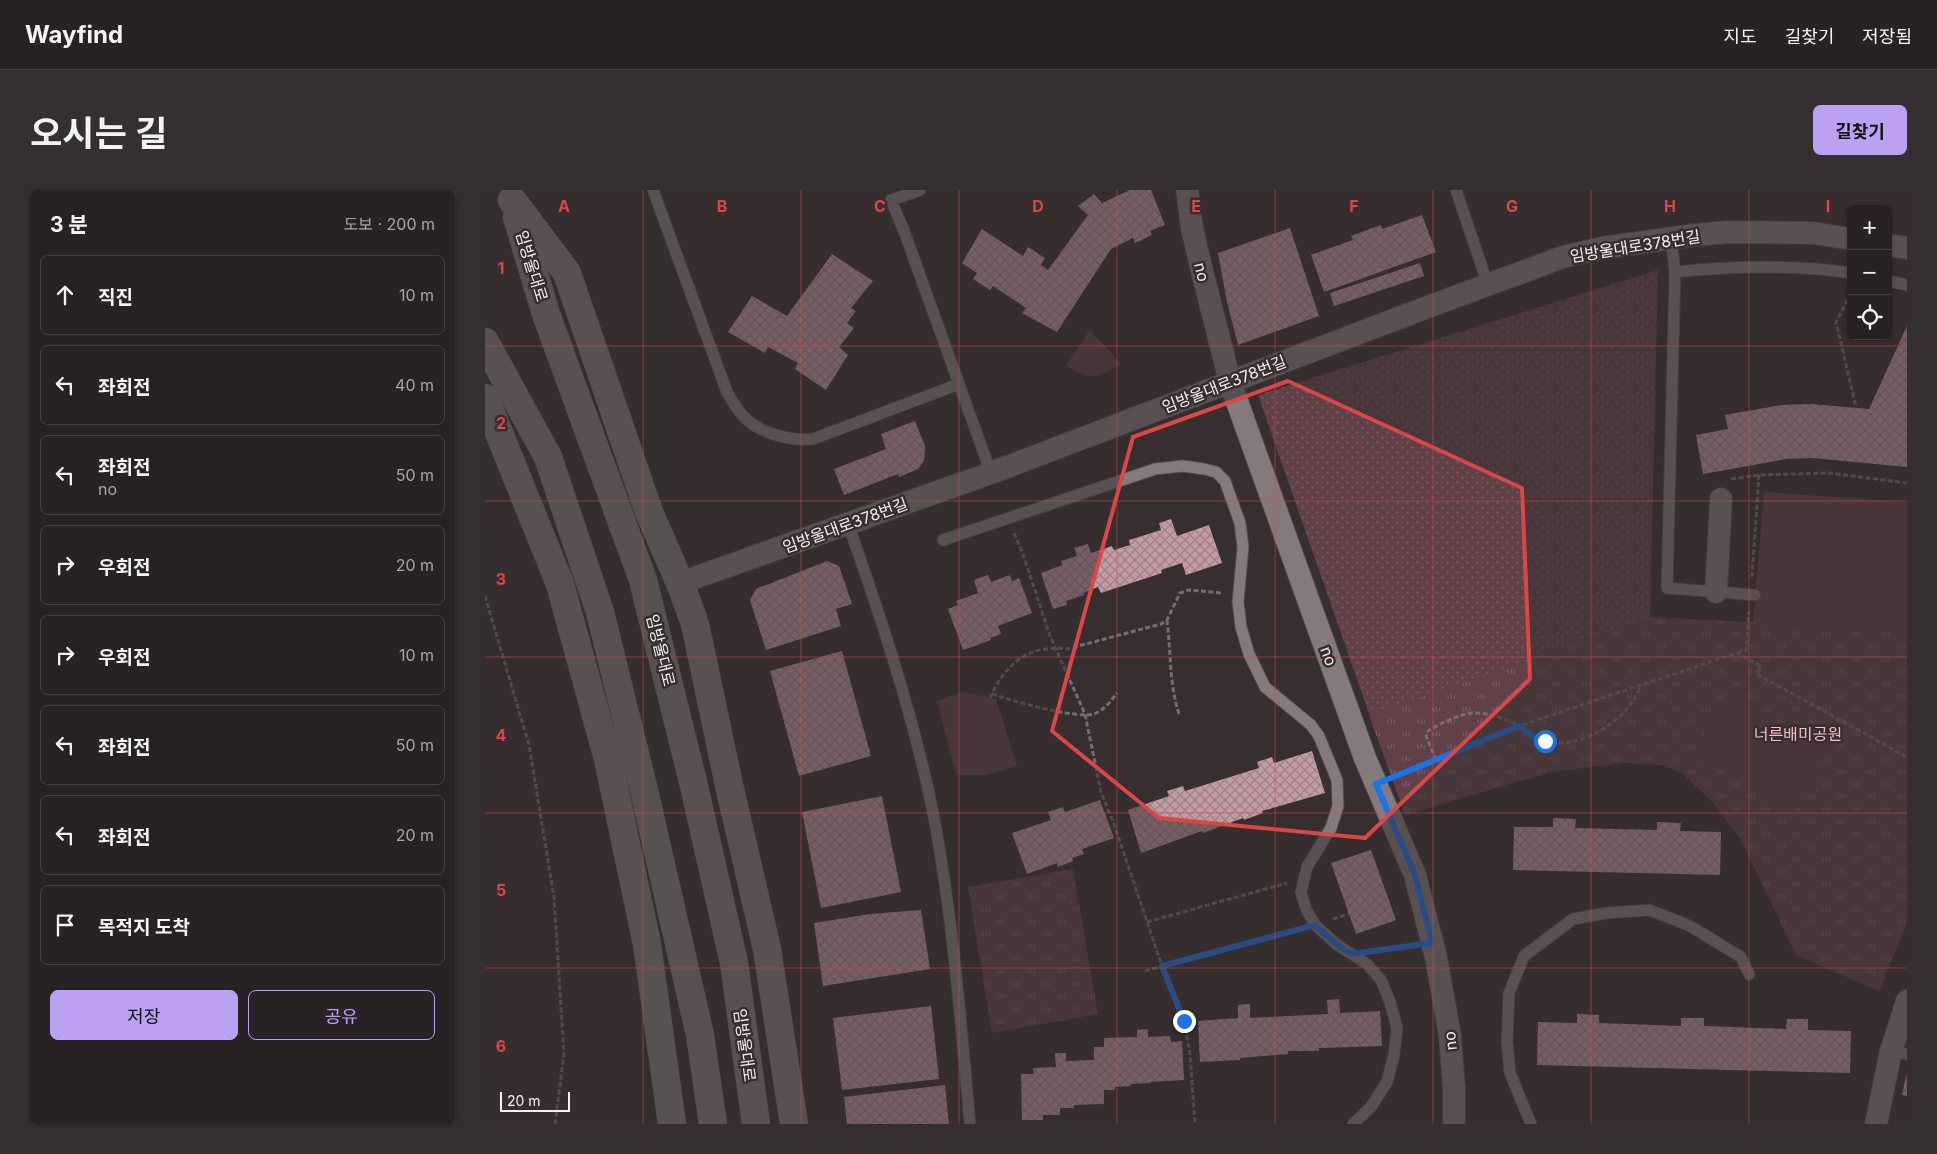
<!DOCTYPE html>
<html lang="ko">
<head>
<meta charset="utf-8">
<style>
	:root { --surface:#292224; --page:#352f31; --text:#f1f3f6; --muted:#a5a4a6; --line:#453f41; --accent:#bca0f2 }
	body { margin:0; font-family:Inter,"Noto Sans KR",sans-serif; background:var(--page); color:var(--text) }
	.controls { position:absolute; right:15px; top:15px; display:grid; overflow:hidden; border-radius:8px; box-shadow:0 1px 4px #0004 }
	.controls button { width:45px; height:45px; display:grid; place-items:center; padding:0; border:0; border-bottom:1px solid var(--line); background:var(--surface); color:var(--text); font:25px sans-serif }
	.scale { position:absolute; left:15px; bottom:12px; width:70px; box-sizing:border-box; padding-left:5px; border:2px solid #f5eff0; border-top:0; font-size:14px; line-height:18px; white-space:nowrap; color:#f5eff0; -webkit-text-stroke:4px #372e30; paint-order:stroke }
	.stop { position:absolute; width:15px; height:15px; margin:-11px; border:4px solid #1a73e8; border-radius:50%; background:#fff }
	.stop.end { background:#1a73e8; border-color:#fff; box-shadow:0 1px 5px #0008 }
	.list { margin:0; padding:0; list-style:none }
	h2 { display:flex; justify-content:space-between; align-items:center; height:65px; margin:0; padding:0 20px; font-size:21px }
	h2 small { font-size:16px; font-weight:400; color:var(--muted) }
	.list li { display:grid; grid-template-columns:32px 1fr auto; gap:15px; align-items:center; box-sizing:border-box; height:80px; margin:0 10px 10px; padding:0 10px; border:1px solid var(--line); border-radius:8px }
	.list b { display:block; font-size:19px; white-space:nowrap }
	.list p { margin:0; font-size:16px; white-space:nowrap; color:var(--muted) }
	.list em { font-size:16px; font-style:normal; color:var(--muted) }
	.actions { display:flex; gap:10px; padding:15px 20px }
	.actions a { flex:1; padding:11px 0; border:1px solid var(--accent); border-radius:8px; text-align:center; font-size:18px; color:var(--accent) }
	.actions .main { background:var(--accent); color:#111 }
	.icon { flex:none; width:28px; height:28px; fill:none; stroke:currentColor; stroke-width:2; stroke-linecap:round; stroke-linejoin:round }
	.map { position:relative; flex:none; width:1422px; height:934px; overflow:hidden; border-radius:8px }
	header { display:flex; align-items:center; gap:30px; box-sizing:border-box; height:70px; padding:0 25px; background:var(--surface); border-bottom:1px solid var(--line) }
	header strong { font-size:24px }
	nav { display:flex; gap:28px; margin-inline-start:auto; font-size:18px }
	.intro { display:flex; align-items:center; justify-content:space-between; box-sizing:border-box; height:120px; padding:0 30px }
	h1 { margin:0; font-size:35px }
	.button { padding:12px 22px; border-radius:8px; background:var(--accent); color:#111; font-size:18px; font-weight:700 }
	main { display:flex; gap:30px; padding:0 30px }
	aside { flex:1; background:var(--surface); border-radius:8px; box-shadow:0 1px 4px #0004 }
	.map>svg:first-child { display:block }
</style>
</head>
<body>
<header>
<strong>Wayfind</strong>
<nav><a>지도</a><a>길찾기</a><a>저장됨</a></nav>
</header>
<div class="intro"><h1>오시는 길</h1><a class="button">길찾기</a></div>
<main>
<aside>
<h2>3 분<small>도보 · 200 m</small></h2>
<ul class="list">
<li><svg class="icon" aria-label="ahead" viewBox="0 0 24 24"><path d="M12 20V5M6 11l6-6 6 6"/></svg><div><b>직진</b></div><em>10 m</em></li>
<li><svg class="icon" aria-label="left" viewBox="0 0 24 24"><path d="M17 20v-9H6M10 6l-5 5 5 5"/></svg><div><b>좌회전</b></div><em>40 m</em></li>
<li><svg class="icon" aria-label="left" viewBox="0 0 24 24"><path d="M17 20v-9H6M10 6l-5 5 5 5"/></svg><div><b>좌회전</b><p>no</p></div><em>50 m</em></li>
<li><svg class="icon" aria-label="right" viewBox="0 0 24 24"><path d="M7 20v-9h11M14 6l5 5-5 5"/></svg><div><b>우회전</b></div><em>20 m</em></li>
<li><svg class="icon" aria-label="right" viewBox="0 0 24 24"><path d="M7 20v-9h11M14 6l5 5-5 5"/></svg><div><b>우회전</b></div><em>10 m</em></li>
<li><svg class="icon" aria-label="left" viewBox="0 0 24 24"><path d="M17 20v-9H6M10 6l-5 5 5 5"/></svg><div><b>좌회전</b></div><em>50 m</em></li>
<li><svg class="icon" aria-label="left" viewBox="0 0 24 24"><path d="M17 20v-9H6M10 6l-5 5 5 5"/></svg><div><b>좌회전</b></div><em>20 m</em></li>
<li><svg class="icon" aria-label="arrive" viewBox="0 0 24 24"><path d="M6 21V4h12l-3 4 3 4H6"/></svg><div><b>목적지 도착</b></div></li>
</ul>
<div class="actions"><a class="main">저장</a><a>공유</a></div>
</aside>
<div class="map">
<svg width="1422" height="934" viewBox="0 0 1422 934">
	<defs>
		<pattern id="grass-dots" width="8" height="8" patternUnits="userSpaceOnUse" patternTransform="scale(1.25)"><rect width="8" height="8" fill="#614048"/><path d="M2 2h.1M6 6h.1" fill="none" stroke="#785c63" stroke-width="1.8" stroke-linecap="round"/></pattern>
		<pattern id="park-tufts" width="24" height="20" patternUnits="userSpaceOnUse" patternTransform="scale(1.25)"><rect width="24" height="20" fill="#614048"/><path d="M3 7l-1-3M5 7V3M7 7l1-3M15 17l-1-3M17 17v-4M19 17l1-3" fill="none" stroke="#785c63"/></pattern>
		<pattern id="building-cross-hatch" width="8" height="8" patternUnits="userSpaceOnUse" patternTransform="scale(1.25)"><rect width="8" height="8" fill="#c39ba4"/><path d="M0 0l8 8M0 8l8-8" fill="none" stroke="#9f8288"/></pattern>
	</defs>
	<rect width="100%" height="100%" fill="#372e30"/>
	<path fill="url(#grass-dots)" d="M1173 80 1165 427 896 558 773 205Z"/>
	<path fill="url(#park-tufts)" d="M1165 427 1422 440V733L1394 801 1311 765 1255 648 1228 613 1197 583 1177 575 1139 573 1066 582 920 625 884 525Z
		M588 679 613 824 507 843 483 697Z"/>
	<path fill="#614048" d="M605 140 636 174C608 189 609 191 581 176Z
		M1279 302 1422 312V440L1268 432Z
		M477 502 511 509 532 576 501 585H471L452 511Z
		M1242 504 1343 562 1308 621 1208 564Z"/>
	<path fill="url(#building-cross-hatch)" d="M645 0H666L680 35 665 41 667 45 650 53 648 48 626 59 572 142 537 123 541 118 508 96 505 100 488 89 492 83 477 73 497 39 538 66 543 57 560 68 556 75 563 80 603 25 593 16 609 4 617 13Z
		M937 25 951 62 839 102 826 65 868 50 866 46 896 35 897 39Z
		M805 38 834 126 753 155 742 112 733 63Z
		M347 64 388 91 366 118 371 121 362 133 369 138 354 157 363 165 341 200 310 179 313 173 283 157 280 163 243 142 267 106 302 126Z
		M935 73 939 86 849 116 845 103Z
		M1422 136V277L1327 268 1302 269 1218 284 1211 245 1243 239 1240 225 1296 215 1326 214 1384 219Z
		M430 231 440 256V261L439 271 433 279 414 287 413 284 359 305 349 279 401 259 396 244Z
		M686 329 692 346 724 335 737 373 701 385 697 373 676 380 677 383 616 403 613 397 598 403 599 405 581 411 582 415 568 419 556 383 577 375 576 371 592 366 589 358 603 354 606 363 627 356 629 360 645 355 644 350 676 340 674 333Z
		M342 371 354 376 367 414 351 419 356 436 281 460 265 410 271 399Z
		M503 385 506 392 525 385 527 391 534 388 547 423 513 436 516 444 505 448 506 450 478 460 463 419 473 415 471 411 493 403 489 390Z
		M357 461 386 566 314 586 285 481Z
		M827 561 840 603 777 621 778 623 759 630 758 628 718 643 717 641 656 663 643 620 684 606 682 601 698 596 700 601 774 578 772 572 787 567 789 573Z
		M397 606 416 702 336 718 317 622Z
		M615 610 629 648 597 659 599 664 587 668 588 671 573 677 572 673 542 684 527 643 566 630 563 622 578 617 580 622Z
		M1068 628 1091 629 1090 638 1172 640V632L1196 633 1195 641 1236 642 1235 685 1028 680 1029 637H1068Z
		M886 660 911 730 871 744 846 673Z
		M436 720 445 779 338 796 329 733 385 724Z
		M854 809 855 823 895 821 897 856 834 858V861H803V864L755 868V870L715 872 713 831 753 828V815L765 814V828L843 824 842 810Z
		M446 816 454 889 357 900 348 828Z
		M1092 824 1114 825V833L1196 836V828H1219V836L1301 839 1302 829H1323V840L1366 841 1365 883 1052 875 1053 832 1092 833Z
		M663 839V847L685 846 686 852 697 851 699 890 665 892V893L646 894V896L630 897V900H619V914L589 915V918H575V925H558V930H537L536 884H549L548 878 571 877 570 863H581V871L609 870V857H619V848L652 847V840Z
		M1421 886H1422V906L1417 905Z
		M460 895 464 934H362L359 907Z"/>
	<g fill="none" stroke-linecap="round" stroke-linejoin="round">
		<defs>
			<path id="lane" d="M168 0 242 202C247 210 252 220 259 227 276 244 305 251 328 249L474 194 506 283
				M435 0 406 10 419 41 474 194
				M971 0 1003 95
				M1186 48 1190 82 1182 398 1270 405
				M1190 82C1249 76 1307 74 1366 83
				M1403 91 1422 95
				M363 334C397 429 431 533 450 633 468 732 476 833 485 934
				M458 350 670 279 698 276 719 279 731 282 740 291 755 333 758 357 753 412 756 437 764 464 780 497 826 535 834 546 852 590 853 616 846 638 822 677 816 702 821 719 830 735 851 754 882 774 896 790 905 812 912 838 909 865 902 892 886 917 868 934
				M1406 861 1422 864
				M1046 934 1025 883 1022 852 1024 803 1039 766 1088 729 1122 723 1165 720 1205 736 1256 767 1264 784"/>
			<path id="street" d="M702 0 707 38 716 77 745 192 880 568 930 685 951 767 965 846 969 898V934
				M1403 55 1422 58
				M195 393 506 283 948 115 1078 67 1117 58 1210 45 1243 42 1328 43 1366 49
				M1231 402 1236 309
				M1391 934 1406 861 1422 811"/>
			<path id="secondary" d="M27 10 82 83 164 322 195 393 210 434 244 595 282 759 309 934
				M32 27 61 124 158 390 209 596 249 773 271 934
				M0 152 63 267 115 422 158 596 215 845 228 934
				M0 208 75 394 123 569 162 754 187 934"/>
		</defs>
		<use href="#lane" stroke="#524a4c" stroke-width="13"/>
		<use href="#street" stroke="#524a4c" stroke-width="24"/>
		<use href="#secondary" stroke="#524a4c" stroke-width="29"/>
		<path stroke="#746c6e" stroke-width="3" stroke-dasharray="5 2.5" stroke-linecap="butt" d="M1366 103 1351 132 1371 217
			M1246 289 1274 285 1344 283 1422 293
			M529 343 538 364 565 446 600 524 616 602 629 634 677 776 699 831 705 864 710 934
			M1267 387 1274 285
			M0 406 44 555 69 707 79 864 70 934
			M682 430C686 462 684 493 694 524
			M1252 463 1261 460 1264 421
			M507 504C527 511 591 529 609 524 619 520 626 511 632 503
			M505 508C520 474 544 454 582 459L676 434 682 430 695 403 704 400 737 403
			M951 570 941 546 943 541C957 533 977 522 993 523 1007 524 1022 529 1034 536 1039 539 1043 544 1049 547 1079 564 1122 542 1142 519 1148 512 1152 503 1156 496
			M913 586 1034 536 1252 463 1276 476 1272 484 1422 567
			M848 729 864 724
			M662 732 802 693
			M892 761 925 755
			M660 781 813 739"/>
		<use href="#lane" stroke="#847a7c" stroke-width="11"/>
		<use href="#street" stroke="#847a7c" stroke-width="22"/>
		<use href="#secondary" stroke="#847a7c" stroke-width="28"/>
	</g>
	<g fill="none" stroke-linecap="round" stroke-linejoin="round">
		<path stroke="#1a73e8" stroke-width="6" d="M699 831 677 776 830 735 851 754 866 764 947 753 930 685 891 594 1034 536 1049 548 1060 551"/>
	</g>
	<path d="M0 0H1422V934H0ZM803 191 1037 298 1045 489 880 648 674 628 567 541 648 247Z" fill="#372e30" fill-opacity=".55" fill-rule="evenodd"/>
	<path fill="none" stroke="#db4646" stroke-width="4" stroke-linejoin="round" d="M803 191 1037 298 1045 489 880 648 674 628 567 541 648 247Z"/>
	<path fill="none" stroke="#db4646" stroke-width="1" stroke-opacity="0.55" d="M158 0V934M316 0V934M474 0V934M632 0V934M790 0V934M948 0V934M1106 0V934M1264 0V934M0 156H1422M0 311H1422M0 467H1422M0 623H1422M0 778H1422"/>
	<g text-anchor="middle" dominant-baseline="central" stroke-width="5" stroke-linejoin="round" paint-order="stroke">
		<g font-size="16" fill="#f5eff0" stroke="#372e30">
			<text transform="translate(1150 56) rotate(-9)">임방울대로378번길</text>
			<text transform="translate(47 76) rotate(73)">임방울대로</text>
			<text transform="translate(717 82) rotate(77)">no</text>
			<text transform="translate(739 194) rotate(-21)">임방울대로378번길</text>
			<text transform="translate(360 335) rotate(-20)">임방울대로378번길</text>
			<text transform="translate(176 460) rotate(76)">임방울대로</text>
			<text transform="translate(844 466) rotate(70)">no</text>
			<text transform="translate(965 851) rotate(-97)">no</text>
			<text transform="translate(260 855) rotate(82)">임방울대로</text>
		</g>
		<g font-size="16" fill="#fcb9c9" stroke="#372e30">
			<text x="1313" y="544">너른배미공원</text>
		</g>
	</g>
	<g font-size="16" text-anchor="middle" font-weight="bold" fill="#db4646" stroke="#372e30" stroke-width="5" stroke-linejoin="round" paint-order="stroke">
		<text x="79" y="22">A</text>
		<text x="237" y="22">B</text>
		<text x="395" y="22">C</text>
		<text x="553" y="22">D</text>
		<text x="711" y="22">E</text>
		<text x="869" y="22">F</text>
		<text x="1027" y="22">G</text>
		<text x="1185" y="22">H</text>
		<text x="1343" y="22">I</text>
		<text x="16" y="84">1</text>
		<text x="16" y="239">2</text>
		<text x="16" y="395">3</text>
		<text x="16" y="551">4</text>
		<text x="16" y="706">5</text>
		<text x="16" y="862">6</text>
	</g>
</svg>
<div class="controls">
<button>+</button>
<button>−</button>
<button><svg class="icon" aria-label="locate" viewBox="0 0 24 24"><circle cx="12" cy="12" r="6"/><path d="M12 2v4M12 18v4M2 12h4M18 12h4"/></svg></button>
</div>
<div class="scale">20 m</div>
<div class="stop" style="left:1060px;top:551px"></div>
<div class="stop end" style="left:699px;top:831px"></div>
</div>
</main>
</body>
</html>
